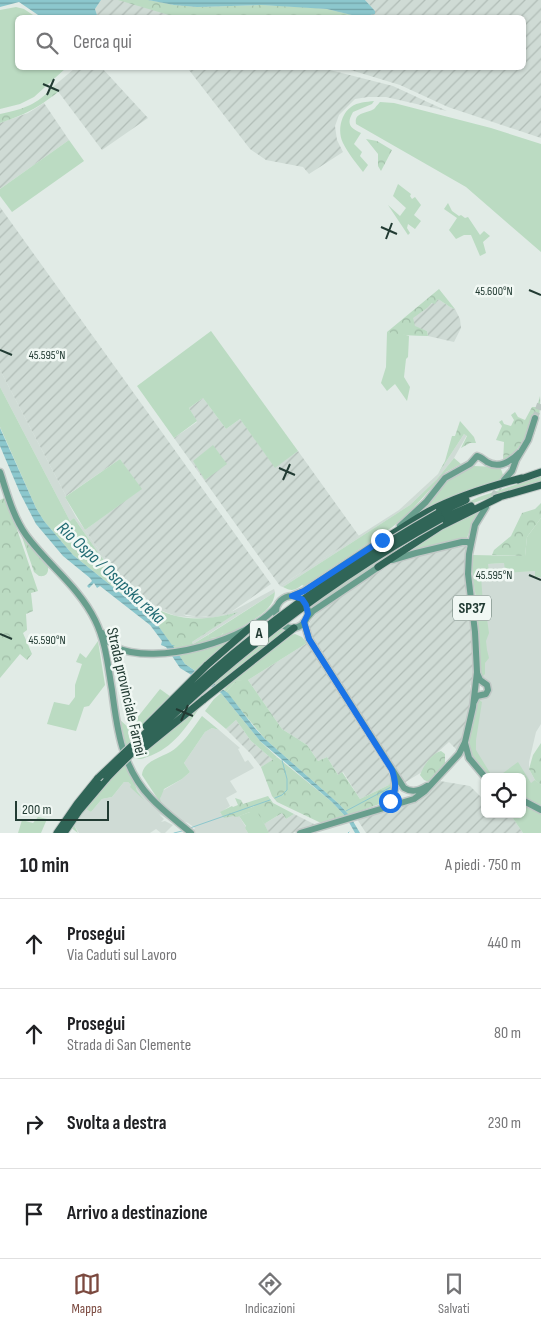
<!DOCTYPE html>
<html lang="it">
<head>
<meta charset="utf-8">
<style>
	:root { --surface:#fff; --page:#f2f2f2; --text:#202124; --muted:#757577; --line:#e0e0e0; --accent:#7b493f }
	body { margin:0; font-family:"Sofia Sans Condensed",sans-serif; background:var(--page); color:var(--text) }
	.controls { position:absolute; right:15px; bottom:15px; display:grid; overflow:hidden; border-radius:8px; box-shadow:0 1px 4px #0004 }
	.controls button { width:45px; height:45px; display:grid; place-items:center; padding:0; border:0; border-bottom:1px solid var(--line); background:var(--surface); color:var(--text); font:25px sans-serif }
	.scale { position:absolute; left:15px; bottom:12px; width:94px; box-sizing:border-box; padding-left:5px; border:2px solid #223b33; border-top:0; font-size:14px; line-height:18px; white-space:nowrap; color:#223b33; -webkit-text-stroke:4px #f1f8f4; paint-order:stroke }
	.stop { position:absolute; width:15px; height:15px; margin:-11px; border:4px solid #1a73e8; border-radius:50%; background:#fff }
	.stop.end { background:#1a73e8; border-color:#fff; box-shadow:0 1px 5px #0008 }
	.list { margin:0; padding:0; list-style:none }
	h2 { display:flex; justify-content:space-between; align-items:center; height:65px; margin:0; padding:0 20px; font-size:21px }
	h2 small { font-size:16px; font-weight:400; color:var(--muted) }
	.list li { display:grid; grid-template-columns:32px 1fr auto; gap:15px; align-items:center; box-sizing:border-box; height:90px; padding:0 20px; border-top:1px solid var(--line) }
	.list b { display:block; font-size:19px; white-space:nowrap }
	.list p { margin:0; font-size:16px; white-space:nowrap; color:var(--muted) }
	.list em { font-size:16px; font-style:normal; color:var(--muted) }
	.icon { flex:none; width:28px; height:28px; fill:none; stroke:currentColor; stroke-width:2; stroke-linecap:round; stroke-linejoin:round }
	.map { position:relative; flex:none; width:541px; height:833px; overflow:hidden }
	.search { position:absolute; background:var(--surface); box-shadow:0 1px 4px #0004; left:15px; right:15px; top:15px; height:55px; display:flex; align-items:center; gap:12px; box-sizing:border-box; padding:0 18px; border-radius:8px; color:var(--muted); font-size:19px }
	.sheet { height:425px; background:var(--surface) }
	nav { display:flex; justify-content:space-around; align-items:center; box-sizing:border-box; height:70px; border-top:1px solid var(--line); background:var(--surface); font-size:14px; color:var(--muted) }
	nav a { display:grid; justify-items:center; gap:2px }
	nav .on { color:var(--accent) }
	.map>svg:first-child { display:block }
</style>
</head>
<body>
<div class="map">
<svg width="541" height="833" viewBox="0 0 541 833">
	<defs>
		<pattern id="industrial-furrows" width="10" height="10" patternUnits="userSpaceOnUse" patternTransform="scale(1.25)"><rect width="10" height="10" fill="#cfdbd5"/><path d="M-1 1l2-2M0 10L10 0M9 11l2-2" fill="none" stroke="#b1bdb7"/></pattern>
		<pattern id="forest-crowns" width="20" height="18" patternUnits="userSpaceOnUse" patternTransform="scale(1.25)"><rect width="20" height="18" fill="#bbdbc2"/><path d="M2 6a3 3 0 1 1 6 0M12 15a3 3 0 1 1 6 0" fill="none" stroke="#a0bda7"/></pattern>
		<pattern id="water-rules" width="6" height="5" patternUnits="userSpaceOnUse" patternTransform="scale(1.25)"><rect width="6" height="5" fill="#8cc7cd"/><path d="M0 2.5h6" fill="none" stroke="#72a3a7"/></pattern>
	</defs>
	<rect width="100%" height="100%" fill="#e1ebe6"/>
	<path fill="#cfdbd5" d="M0 370 66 496 65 497 76 517 99 550 186 616 206 617 233 611 274 589 275 592 193 644 192 642 236 613 206 619 176 616 152 607 143 601 120 580 97 551 74 518 70 521 0 387Z
		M464 434 467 435 454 458 437 479 410 505 283 587 280 586 399 510 438 474Z
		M504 563 506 572 535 571 536 577H541V724L536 732 529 762V769L535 780 541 785V806L522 777H488L468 738 478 699 483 698 488 695 490 685 485 678 480 676 479 637 471 577 488 564Z
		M212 728 219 730 240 748 238 749 245 762 248 760 254 768 230 781 237 792 226 798 230 806 220 813 227 816H239L246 827 245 828 248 833H194L193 831 195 828 188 823 180 820 163 807 160 802V799L162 791 182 779 190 772 184 763 205 732Z
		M134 780 178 825 159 814 164 819 161 822 165 821 173 825 165 833H161L156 829 150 833H79L74 825 86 808 91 812 102 799 112 797 124 782H128L143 798 137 791Z"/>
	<path fill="url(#industrial-furrows)" d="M101 0H148L174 5 375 11 365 0H541V138L448 107 400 85 344 68H524V18H96L97 15 95 9Z
		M75 68H102L148 118 102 150 54 86Z
		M190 68H322L393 86 447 111 386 97H368L355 99 339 115 335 126 337 140 343 152 309 174 303 167 266 160 250 149 189 70Z
		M44 103 69 140 0 189V123L28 113Z
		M0 207 271 584 231 612 215 616 198 617 173 612 153 604 133 589 99 550 85 530 141 489 120 459 66 496 0 370Z
		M438 299 450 307 455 309 460 319 461 328 454 342 428 336 427 331 415 327 412 318Z
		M203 398 226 429 240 419 275 467 298 451 359 536 280 586 174 438 197 422 189 408Z
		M467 544 465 571 475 646 474 681 470 686 472 694 461 745 458 751 449 742 427 762 422 772 404 783 313 639 310 631V622L320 610 381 568 412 555Z
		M307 643 392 778 393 783 360 799 343 772 338 775 327 757 318 761 307 745 282 729 248 680Z
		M236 720 251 741 273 760 261 767 251 754 226 729Z
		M440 781 470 786 485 801V814H510L523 833H366L357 819 418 802Z
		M282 813 286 819 294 814 316 825 293 833H269L264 824Z"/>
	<path fill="#bbdbc2" d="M16 7 24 9 36 17 18 18V68H66L34 97 20 104 0 109V10Z
		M374 101 372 104 353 112C346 124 350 128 361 133L354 144 362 152 360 156 368 165 363 172C356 163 348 153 343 143 337 131 341 114 351 107 358 102 366 102 374 101Z
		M380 102 394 103 491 128 541 144V252L466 187 356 124C354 112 366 114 374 109 375 108 379 103 380 102Z
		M69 140 84 161 12 212 0 196V189Z
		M398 184 411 194 410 196 412 199 415 197 421 205 414 215 421 221 415 229 408 224 407 228 410 233 408 235 388 205 400 216 406 208 393 196Z
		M448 203 452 211 459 216 461 215 465 218 468 217 480 235 484 231 490 236 483 242 486 253 480 256 471 235H464L456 239 449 230 457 218 444 209Z
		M211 331 298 451 275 468 240 419 226 429 203 398 189 408 197 421 174 438 137 386Z
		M387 332 403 334 409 336 408 357 406 359 404 377 410 387 407 401 395 384 387 391 381 383 386 367Z
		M0 387 70 521 74 518C89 539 103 561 120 580 141 602 169 619 184 647L183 650 258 625 272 616 281 628 284 631 217 685 185 664 154 620 73 555 44 521 36 508 0 427Z
		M213 445 227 464 205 480 193 461Z
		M454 458 461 464 446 472 406 516 391 528 304 586 302 585C296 590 292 592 283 587L410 505 437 479Z
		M120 459 142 489 85 530 65 497Z
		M474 466 497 467 501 469 503 475 500 481 413 517C431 498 448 474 474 466Z
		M541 476V483L479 501 440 516 444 522 312 609 307 600 302 596 386 541 479 497Z
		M482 508 474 520 467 538 402 554 460 518Z
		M541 518V577H535V571L505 573 504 563 488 564 489 571H484L481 576 483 604 482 611 486 612V615L478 612C476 592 471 576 472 555L525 556 527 537Z
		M275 592C274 613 246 623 231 633V632L223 633 220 637 210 638 208 635Z
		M477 617 480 619H487L489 633 486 641 487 650 489 658 485 663V674L482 677 480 676V641Z
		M295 634 302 637 307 643 248 680 236 681 226 692 224 690 228 685 287 636Z
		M98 641 105 685 89 706 84 707 76 731 47 724 54 702 69 705 75 697V685L82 664 76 662 80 653 86 658Z
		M160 689 192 712 202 704C187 726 174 748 147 757 141 760 134 760 130 755 121 745 121 730 118 718L129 728Z
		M221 693 260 741 277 757 273 760 251 741 236 720 226 729 205 711 214 699Z
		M478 699 482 702 476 740V750L492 776H499L518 762 531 783 535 780 541 785V806L522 797V777H488L468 753V738Z
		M202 716 219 730 212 728 205 732 184 763 190 772 182 779 164 789 160 799 163 807 142 775C143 759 167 757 177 747 187 738 194 727 202 716Z
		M119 753 134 780 137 791 144 800 130 787 131 785 128 782H124L112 797 102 799 91 812 86 809 74 825 78 833 62 821 91 783Z
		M522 802 541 813V833H523L510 814H522Z
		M255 806 269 833H248L245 828 246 826 239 816 250 812V808Z
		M38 817 47 819 41 833H18L22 820 33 823Z"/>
	<path fill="url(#forest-crowns)" d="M118 0H148L174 5 197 7 261 5 305 7 327 9 361 17H184L169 15Z
		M54 86 58 92C38 108 24 115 0 123V114C26 108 35 106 54 86Z
		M366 139 377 141 392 150 381 171 378 166V154Z
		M439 289 455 309 450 307 438 299 435 304 432 303 427 308 413 318 415 326 427 331 428 336C414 336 400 335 387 332Z
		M540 396C541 416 537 433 526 451L538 419 533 417C525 438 522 448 503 462L504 442 496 440 502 426 499 422 502 420 504 424 511 426 514 420 511 415 515 412 518 417 525 420 532 407H537Z
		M460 421 474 437 476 443H470L461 448 467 436 464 434 438 474 445 461 452 436H455Z
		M6 497 38 591 31 593 33 611 26 614 27 630 23 633 32 654 27 660 20 654 0 678V500Z
		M541 503V518L527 537 525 556 492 555 494 550 511 536 522 513 535 509Z
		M20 531 48 566C49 573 46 577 39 576L34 572Z
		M143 601C175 622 202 622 238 612L192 642 193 644 208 635 210 638 220 637 225 631 231 632V633L209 642 184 647 160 616Z
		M242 680H248L282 729 307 745 318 761 327 757 338 775 342 772 360 799 393 783V793L385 802 349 815 339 804 265 739 226 692 236 681Z
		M541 743V785L535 780 529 769 533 755Z
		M441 751 445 754V765L429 782 424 780 420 775C424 765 431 754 441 751Z
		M277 757 332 802 346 817 321 823 277 802 272 796 261 767Z
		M268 796 273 803 294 814 286 819 282 813 264 824 254 806 250 808V812L237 817 233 816 224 818 220 812 232 806 233 807 238 805 235 798 241 800 243 804Z"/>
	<path fill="url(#water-rules)" d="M0 0H101L95 9 97 15 96 18 41 17 19 2 0 7Z
		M148 0H365L375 11V14L360 17 327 9 261 5 197 7 174 5Z
		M0 428 36 508 44 521 73 555 154 620 172 645H175L173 646 185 664 228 693 254 727 265 739 339 804 350 816 360 833H355L346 817 332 802 260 741 221 693 180 668 166 647 161 645 162 641 150 625 100 586 97 588 94 583 89 588 87 586 92 581 90 578 63 556 36 524 20 493 0 446Z"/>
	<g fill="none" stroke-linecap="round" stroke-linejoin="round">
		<path stroke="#8cc7cd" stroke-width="1" d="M275 798 282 795 287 790V779L282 760
			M346 811 391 787
			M190 828 270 800
			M174 833 182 831
			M348 833 349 832"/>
		<path stroke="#bbc8c2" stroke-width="6" stroke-dasharray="6 3" stroke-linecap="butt" d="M535 418 541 401
			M488 504 503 481"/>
		<defs>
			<path id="major" d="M0 472C7 493 13 517 26 535 48 565 79 587 95 620 106 642 108 667 112 690 117 730 122 768 151 798 163 811 178 822 191 833
				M504 480 512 471 516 460 528 440 535 418
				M400 526 426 502 445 478 470 464 477 456C481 457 483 459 487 462 499 469 510 462 519 453
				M392 560 416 553 462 542H468L470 544
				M276 612a16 16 0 1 1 32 0a16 16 0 1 1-32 0Z
				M292 596 304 591 384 538
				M306 619 313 611 380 566
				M304 622 309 639 404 788C412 793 419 791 427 786
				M102 633C106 638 109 644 115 647 156 667 249 640 277 606
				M474 702 477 696 486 694 488 690 487 685 480 680 477 673
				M465 743 469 758 485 777
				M522 800 541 810
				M383 806C394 798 397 790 394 776
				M300 833 414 799 425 791 459 754 465 742 473 707 477 672 475 632 468 574 469 554 475 525 486 507"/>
			<path id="highway" d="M518 480 541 472
				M496 498 541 485
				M438 513 466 500
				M441 519 471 506
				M382 540C398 531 413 520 429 511 458 496 490 486 522 478
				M378 567 441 526 500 497
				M206 666 254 624
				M203 700 294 628
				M57 833 77 804 98 778
				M64 833 79 811 107 778"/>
		</defs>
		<use href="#major" stroke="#c1c8c6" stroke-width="9"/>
		<use href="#highway" stroke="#c1c8c6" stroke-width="9"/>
		<use href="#major" stroke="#689e8d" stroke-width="6"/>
		<use href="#highway" stroke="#306557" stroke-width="7"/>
		<defs>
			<path id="highway-bridge" d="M146 726 206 666
				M138 753 203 700
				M98 778C135 743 171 708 209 674 279 613 357 559 438 513
				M107 778C130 753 156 731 181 708 260 635 347 571 441 519"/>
		</defs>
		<use href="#highway-bridge" stroke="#c1c8c6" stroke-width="9" stroke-linecap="butt"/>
		<use href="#highway-bridge" stroke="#306557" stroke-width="7"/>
	</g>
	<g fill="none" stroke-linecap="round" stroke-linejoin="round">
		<path stroke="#1a73e8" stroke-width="6" d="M382 540 304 591 292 596 302 599 306 605 308 614 304 622 309 639 392 770C396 782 397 791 390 801"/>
	</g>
	<path fill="none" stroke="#223b33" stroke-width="2" d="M43 84 59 91M47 95 54 79M381 227 397 234M386 239 392 223M529 290 541 295M0 350 12 355M279 468 295 475M283 480 290 464M529 575 541 580M0 634 12 639M176 709 193 716M181 721 188 705"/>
	<g text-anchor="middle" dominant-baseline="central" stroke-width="5" stroke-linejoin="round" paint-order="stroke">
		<g fill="#f1f8f4" stroke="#60746d" stroke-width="1">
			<rect x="453" y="595.5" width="38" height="25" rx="4"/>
			<rect x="250" y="620.5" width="18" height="25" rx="4"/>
		</g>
		<g font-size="15" font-weight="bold" fill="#223b33">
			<text x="472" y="608">SP37</text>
			<text x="259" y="633">A</text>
		</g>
		<g font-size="16" fill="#223b33" stroke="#f1f8f4">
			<text transform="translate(126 692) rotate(77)">Strada provinciale Farnei</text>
		</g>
		<g font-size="18" font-style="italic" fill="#206a73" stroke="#f1f8f4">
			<text transform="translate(111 573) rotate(43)">Rio Ospo / Osapska reka</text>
		</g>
	</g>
	<g font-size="12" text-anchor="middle" fill="#223b33" stroke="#f1f8f4" stroke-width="5" stroke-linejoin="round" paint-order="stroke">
		<text x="494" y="295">45.600°N</text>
		<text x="47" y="359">45.595°N</text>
		<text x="494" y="579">45.595°N</text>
		<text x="47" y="644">45.590°N</text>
	</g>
</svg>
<div class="controls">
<button><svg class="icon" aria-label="locate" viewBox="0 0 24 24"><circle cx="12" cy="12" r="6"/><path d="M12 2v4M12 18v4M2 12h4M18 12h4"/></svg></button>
</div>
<div class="scale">200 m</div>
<div class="stop" style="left:390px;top:801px"></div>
<div class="stop end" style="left:382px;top:540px"></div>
<div class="search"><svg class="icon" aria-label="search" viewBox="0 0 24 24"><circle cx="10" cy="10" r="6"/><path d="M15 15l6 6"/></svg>Cerca qui</div>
</div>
<section class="sheet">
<h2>10 min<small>A piedi · 750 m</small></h2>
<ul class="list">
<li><svg class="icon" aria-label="ahead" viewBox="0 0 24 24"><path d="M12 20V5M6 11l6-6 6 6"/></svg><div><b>Prosegui</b><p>Via Caduti sul Lavoro</p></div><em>440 m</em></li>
<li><svg class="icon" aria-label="ahead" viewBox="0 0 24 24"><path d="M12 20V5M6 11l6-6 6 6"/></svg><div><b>Prosegui</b><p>Strada di San Clemente</p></div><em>80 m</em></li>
<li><svg class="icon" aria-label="right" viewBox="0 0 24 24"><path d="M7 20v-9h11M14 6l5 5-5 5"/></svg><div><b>Svolta a destra</b></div><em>230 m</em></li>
<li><svg class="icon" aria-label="arrive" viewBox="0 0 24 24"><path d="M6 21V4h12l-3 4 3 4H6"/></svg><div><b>Arrivo a destinazione</b></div></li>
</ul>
</section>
<nav>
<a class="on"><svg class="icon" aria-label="map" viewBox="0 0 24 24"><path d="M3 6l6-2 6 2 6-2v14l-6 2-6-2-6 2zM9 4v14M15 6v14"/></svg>Mappa</a>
<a><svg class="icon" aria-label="directions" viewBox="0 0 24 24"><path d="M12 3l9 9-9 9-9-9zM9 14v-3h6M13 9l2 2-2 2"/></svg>Indicazioni</a>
<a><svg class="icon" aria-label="saved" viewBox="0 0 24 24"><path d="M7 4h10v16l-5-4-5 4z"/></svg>Salvati</a>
</nav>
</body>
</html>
